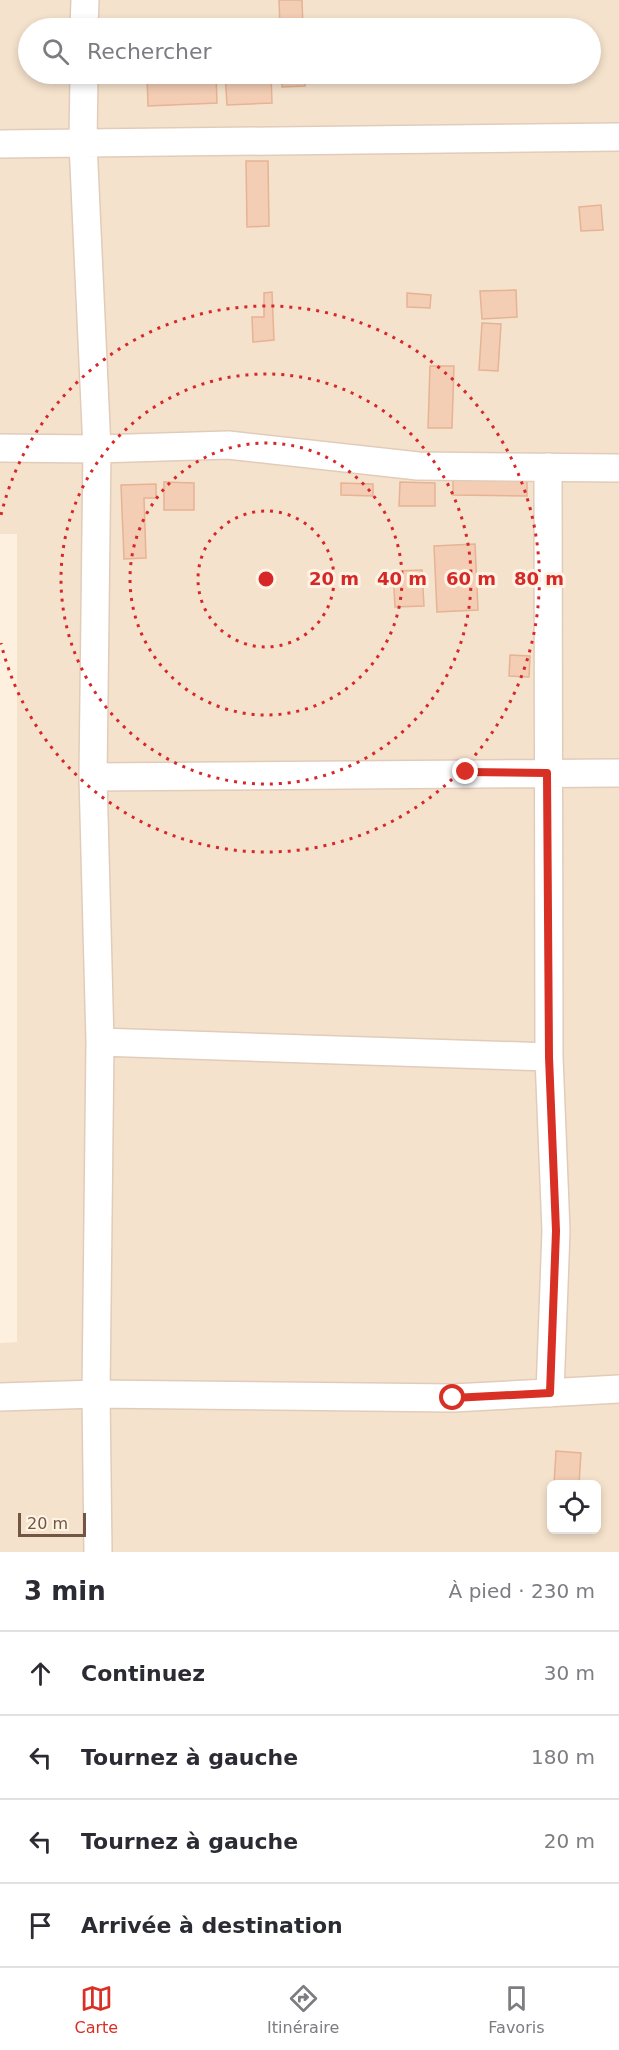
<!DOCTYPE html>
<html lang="fr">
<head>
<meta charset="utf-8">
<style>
	:root { --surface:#fff; --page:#f7f7f7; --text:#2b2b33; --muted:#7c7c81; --line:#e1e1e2; --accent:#d93025 }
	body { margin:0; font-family:"DejaVu Sans",sans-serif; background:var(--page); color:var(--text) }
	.controls { position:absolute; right:18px; bottom:18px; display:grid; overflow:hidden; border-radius:9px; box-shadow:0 3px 9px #0003 }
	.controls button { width:54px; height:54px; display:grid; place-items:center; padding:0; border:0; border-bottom:2px solid var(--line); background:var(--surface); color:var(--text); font:30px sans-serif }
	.scale { position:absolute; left:18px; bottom:15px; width:68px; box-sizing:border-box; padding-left:6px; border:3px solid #735545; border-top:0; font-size:16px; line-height:21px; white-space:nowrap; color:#735545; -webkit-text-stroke:4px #fff4e4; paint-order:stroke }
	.stop { position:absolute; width:18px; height:18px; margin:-14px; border:4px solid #d93025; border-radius:50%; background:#fff }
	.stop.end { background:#d93025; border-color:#fff; box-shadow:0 2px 6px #0008 }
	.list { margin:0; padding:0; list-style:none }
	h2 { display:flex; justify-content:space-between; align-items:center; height:78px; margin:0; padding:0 24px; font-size:26px }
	h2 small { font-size:20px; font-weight:400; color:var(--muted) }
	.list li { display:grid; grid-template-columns:39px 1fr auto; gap:18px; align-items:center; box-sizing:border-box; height:84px; padding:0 24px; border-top:2px solid var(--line) }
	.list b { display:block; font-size:22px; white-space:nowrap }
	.list em { font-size:20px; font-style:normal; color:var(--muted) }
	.icon { flex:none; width:33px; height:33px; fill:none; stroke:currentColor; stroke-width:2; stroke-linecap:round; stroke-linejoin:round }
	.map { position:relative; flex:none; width:619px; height:1552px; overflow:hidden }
	.search { position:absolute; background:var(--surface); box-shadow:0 3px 9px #0003; left:18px; right:18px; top:18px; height:66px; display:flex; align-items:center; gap:15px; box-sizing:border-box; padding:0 21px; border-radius:33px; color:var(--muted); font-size:22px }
	.sheet { height:414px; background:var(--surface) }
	nav { display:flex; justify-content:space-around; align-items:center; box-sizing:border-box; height:84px; border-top:2px solid var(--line); background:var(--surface); font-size:16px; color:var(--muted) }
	nav a { display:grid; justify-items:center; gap:3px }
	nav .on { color:var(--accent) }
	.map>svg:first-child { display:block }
</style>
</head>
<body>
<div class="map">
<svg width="619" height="1552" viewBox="0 0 619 1552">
	<rect width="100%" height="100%" fill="#fdf0de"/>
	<path fill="#f5e2cc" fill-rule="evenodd" d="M0 0H619V1552H0V1343L17 1342V534H0ZM28 28H590V74H28ZM552 1484H596V1530H552Z"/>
	<path fill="#f3cdb4" stroke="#e6b394" stroke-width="1.5" d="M279 0H302L303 28H280Z
		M147 74H216L217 103 148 106Z
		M225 74H271L272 103 227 105Z
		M282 74H305V86L282 87Z
		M246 161H268L269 226 247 227Z
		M601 205 603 230 581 231 579 207Z
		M516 290 517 317 482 319 480 291Z
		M272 292 274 340 253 342 252 317H264V293Z
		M407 293 431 295 430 308 407 307Z
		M482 323 501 324 498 371 479 370Z
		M430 366H454L452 428H428Z
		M453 480H527V496L453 495Z
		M164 482 194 483V510H164Z
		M400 482 435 483V506H399Z
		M341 483 373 484V496L341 495Z
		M156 484V498H144L146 558 124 559 121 485Z
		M475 544 478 610 437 612 434 546Z
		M422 570 424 606 395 607 393 571Z
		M510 655 530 656 529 677 509 676Z
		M556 1451 581 1453 579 1484H554Z"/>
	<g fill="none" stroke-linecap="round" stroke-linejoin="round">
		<defs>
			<path id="street" d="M84 28 85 0
				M84 74 83 143 97 449 93 777 100 1042 96 1394 98 1552
				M0 144 619 137
				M0 448 97 449 228 445 418 466 619 468
				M548 467 549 1057 556 1231 550 1393
				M93 777 619 773
				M100 1042 549 1057
				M0 1397 96 1394 453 1398 619 1389"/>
		</defs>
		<use href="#street" stroke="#e1ccba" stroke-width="30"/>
		<use href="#street" stroke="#fff" stroke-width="27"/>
	</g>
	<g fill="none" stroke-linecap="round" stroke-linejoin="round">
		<path stroke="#d93025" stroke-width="8" d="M453 1398 550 1393 556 1231 549 1057 547 773 466 772"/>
	</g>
	<g fill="none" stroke="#d62828" stroke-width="3" stroke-dasharray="3 6">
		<circle cx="266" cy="579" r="68"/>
		<circle cx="266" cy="579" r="136"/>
		<circle cx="266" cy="579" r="205"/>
		<path d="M1 515A273 273 0 1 1 1 643"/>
	</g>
	<circle cx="266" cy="579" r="9" fill="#d62828" stroke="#fff4e4" stroke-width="3"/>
	<g font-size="18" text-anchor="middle" font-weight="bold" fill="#d62828" stroke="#fff4e4" stroke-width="6" stroke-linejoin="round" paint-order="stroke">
		<text x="334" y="585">20 m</text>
		<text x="402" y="585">40 m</text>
		<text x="471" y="585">60 m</text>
		<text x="539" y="585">80 m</text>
	</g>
</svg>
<div class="controls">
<button><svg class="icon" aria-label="locate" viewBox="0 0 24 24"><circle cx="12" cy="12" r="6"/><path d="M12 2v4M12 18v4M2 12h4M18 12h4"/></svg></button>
</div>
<div class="scale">20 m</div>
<div class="stop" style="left:453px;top:1398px"></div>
<div class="stop end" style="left:466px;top:772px"></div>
<div class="search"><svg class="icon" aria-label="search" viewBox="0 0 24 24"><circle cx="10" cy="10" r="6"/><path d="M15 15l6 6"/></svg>Rechercher</div>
</div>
<section class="sheet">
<h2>3 min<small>À pied · 230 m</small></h2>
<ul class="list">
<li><svg class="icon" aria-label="ahead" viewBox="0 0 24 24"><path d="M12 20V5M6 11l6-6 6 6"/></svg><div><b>Continuez</b></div><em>30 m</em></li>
<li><svg class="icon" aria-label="left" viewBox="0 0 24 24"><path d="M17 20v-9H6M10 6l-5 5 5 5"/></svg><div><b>Tournez à gauche</b></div><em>180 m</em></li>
<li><svg class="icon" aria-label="left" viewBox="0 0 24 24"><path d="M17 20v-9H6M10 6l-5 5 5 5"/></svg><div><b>Tournez à gauche</b></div><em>20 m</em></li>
<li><svg class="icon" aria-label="arrive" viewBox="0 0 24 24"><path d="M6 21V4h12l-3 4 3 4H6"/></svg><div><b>Arrivée à destination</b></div></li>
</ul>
</section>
<nav>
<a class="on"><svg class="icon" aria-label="map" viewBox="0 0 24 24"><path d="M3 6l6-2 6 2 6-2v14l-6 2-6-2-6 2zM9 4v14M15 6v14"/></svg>Carte</a>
<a><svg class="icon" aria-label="directions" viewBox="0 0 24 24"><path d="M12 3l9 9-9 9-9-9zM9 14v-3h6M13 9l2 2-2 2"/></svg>Itinéraire</a>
<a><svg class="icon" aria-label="saved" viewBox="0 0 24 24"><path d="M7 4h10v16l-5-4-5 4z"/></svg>Favoris</a>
</nav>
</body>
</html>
